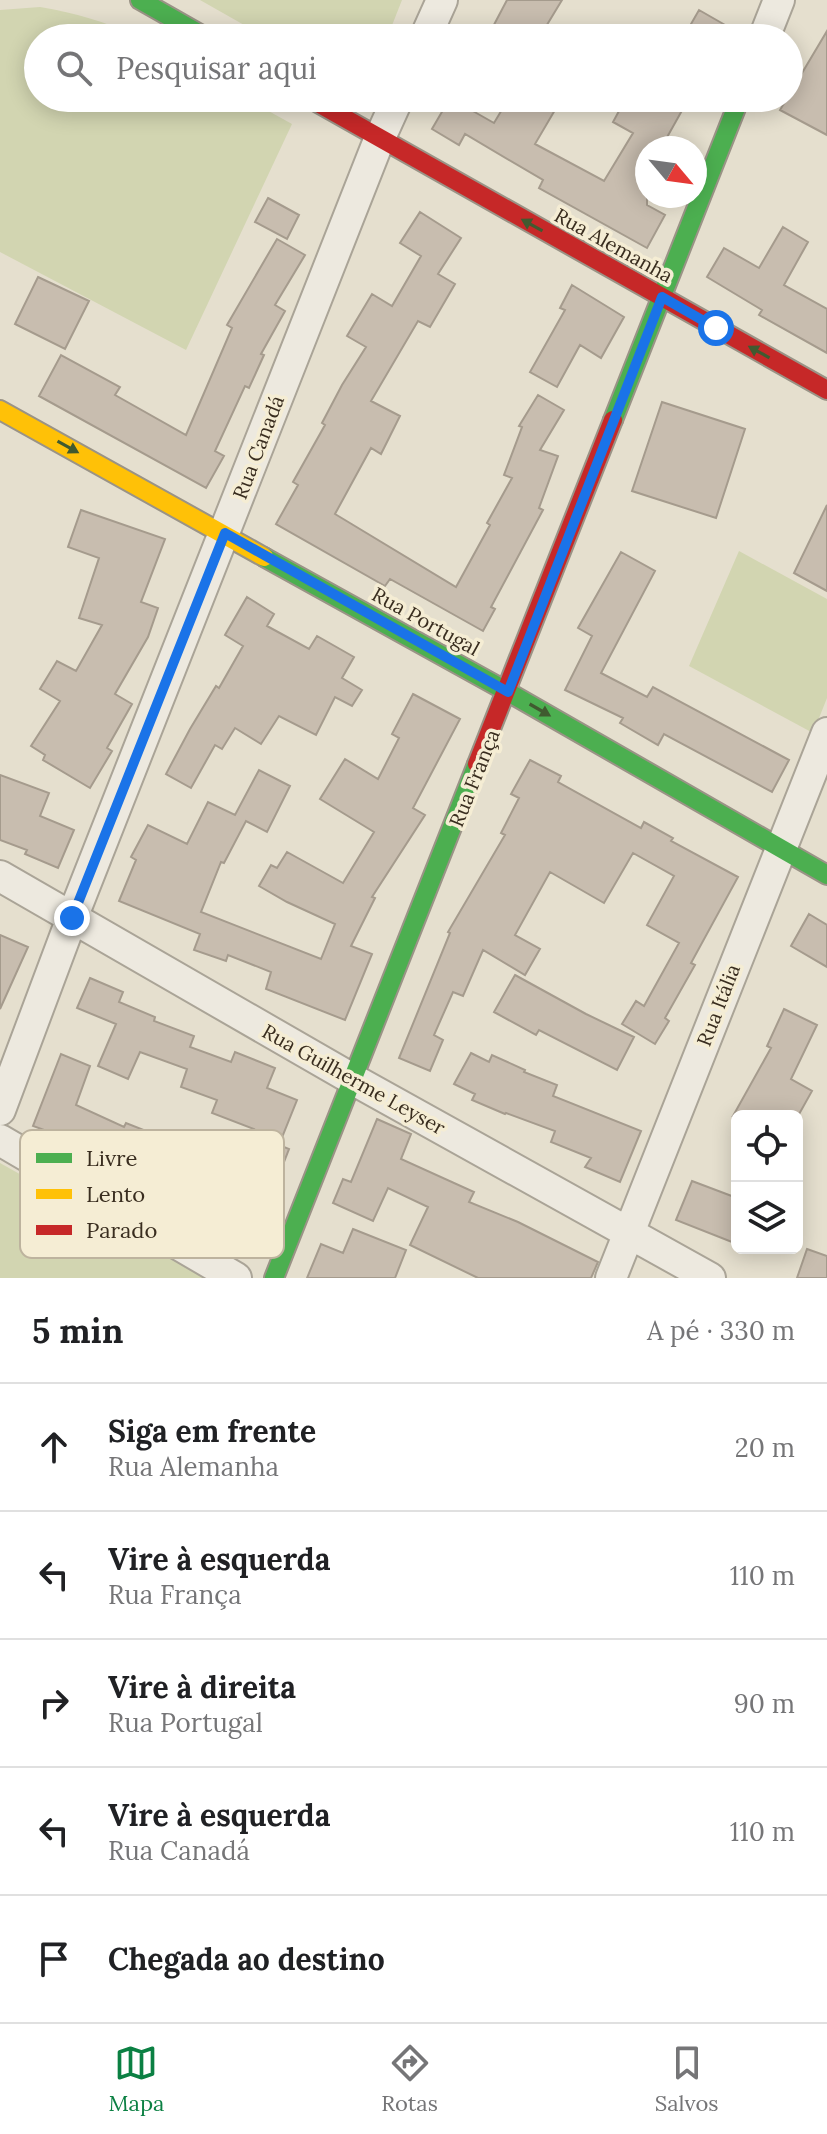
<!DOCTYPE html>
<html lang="pt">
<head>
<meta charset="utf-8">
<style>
	:root { --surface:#fff; --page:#f6f6f6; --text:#202124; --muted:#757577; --line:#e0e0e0; --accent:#0b8043 }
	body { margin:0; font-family:Lora,serif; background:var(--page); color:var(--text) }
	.controls { position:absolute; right:24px; bottom:24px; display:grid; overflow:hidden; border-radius:12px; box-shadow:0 4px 20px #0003 }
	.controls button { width:72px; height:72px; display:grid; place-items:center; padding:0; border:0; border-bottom:2px solid var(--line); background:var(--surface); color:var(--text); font:40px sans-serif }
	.compass { position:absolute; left:635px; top:136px; width:72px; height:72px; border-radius:50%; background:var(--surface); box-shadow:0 4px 20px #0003; rotate:119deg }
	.stop { position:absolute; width:24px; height:24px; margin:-18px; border:6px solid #1a73e8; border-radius:50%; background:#fff }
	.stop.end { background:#1a73e8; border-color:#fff; box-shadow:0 2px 8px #0008 }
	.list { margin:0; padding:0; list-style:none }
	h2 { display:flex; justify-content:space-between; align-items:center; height:104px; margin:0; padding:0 32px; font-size:34px }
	h2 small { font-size:26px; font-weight:400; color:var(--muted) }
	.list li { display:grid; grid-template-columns:52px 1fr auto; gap:24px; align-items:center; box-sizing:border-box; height:128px; padding:0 32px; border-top:2px solid var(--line) }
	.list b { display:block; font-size:30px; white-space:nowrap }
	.list p { margin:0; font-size:26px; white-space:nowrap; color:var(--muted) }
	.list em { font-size:26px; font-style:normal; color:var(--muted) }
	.icon { flex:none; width:44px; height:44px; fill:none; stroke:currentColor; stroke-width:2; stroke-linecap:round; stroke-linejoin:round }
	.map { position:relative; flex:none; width:827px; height:1278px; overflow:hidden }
	.search { position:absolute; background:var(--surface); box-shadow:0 4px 20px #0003; left:24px; right:24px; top:24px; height:88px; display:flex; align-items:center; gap:20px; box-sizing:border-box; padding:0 28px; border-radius:44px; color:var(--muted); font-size:30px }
	.sheet { height:744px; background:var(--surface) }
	nav { display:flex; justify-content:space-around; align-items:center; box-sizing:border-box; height:112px; border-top:2px solid var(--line); background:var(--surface); font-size:22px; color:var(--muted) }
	nav a { display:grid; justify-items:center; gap:4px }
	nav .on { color:var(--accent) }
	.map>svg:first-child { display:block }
</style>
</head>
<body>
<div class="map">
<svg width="827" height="1278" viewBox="0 0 827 1278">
	<rect width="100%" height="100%" fill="#e5dfce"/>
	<path fill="#d2d5b1" d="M200 0H402L387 38H267Z
		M40 7C74 13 107 21 137 38H38V98H245L292 124 186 350 0 252V10Z
		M739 551 827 599V698L813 733 689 666Z
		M0 1163 205 1278H0Z"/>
	<path fill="#c8bdaf" stroke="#a59b8d" stroke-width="2" d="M507 0H562L539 38H487Z
		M699 10 746 37V38H683Z
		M827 31V135L780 110Z
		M450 98 494 123 509 98H562L535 144 604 181 633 133 613 122 626 98H689L661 148H647V205L665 215 647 248 539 188 543 180 465 134 459 145 432 129Z
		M268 198 299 215 287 239 255 222Z
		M420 212 461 238 438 274 455 284 430 327 418 321 371 401 400 416 381 454 371 448 335 514 456 587 490 525 487 523 512 478 504 475 522 427 519 426 538 395 564 410 540 450 558 456 539 508 543 510 491 607 495 609 483 631 390 579 385 586 276 524 298 485 293 482 325 425 322 423 342 385 366 347 347 336 372 294 392 306 421 256 400 243Z
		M783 227 808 242 784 285 827 309V353L759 315 762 310 707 277 724 248 759 268Z
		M277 239 305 255 275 305 285 311 261 354 264 355 249 388 245 386 215 451 224 456 206 488 39 396 61 355 120 387 115 395 186 435 232 328 227 325Z
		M38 277 89 301 65 349 15 324Z
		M572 285 624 317 601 358 580 345 557 387 530 372 565 310 560 308Z
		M662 402 745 429 716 518 632 491Z
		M827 505V591L794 573Z
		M81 510 165 539 141 602 158 608 148 637 115 694 132 704 107 748 112 751 90 788 43 760 45 755 31 746 60 701 40 689 57 661 76 671 102 625 79 618 99 558 68 547Z
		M621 552 655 571 601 673 647 697 653 687 789 760 772 792 664 734 658 745 620 723 623 718 565 690 592 636 578 628Z
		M247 597 274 614 267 626 309 649 317 636 354 657 342 678 362 690 352 706 335 697 316 735 279 716 261 744 235 728 222 749 215 745 191 788 166 774 190 729 216 686 219 688 243 646 225 635Z
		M413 694 460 719 413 808 425 815 372 897 375 898 351 946 372 954 345 1020 266 989 271 972 228 955 226 961 194 950 200 934 119 901 136 860 131 857 148 825 187 844 208 802 235 815 259 770 290 786 267 832 246 821 224 863 221 862 201 912 321 959 335 924 287 902 259 886 271 865 277 868 287 852 343 883 374 832 320 799 345 759 378 779 399 738 392 734Z
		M530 760 561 776 558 782 641 828 644 822 673 838 671 841 738 877 691 963 695 965 665 1018 669 1021 655 1044 622 1024 636 1001 644 1006 679 943 647 925 674 876 633 853 604 903 550 872 515 935 540 949 525 975 483 950 463 996 453 992 434 1035 443 1040 430 1071 399 1058 450 933 448 932 505 835 501 833 519 798 511 794Z
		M0 775 49 793 40 816 74 830 58 868 25 854 27 850 0 840Z
		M809 914 827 925V967L791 946Z
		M0 935 28 947 0 1009Z
		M515 975 586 1014 634 1037 617 1070 539 1030 536 1035 494 1012Z
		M90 978 123 992 119 1002 155 1017 154 1021 194 1036 190 1047 231 1062 235 1052 275 1068 267 1088 297 1100 279 1145 289 1149 265 1211 269 1213 254 1241 227 1226 230 1220 188 1202 191 1196 143 1177 139 1188 75 1159 83 1144 33 1126 61 1054 90 1066 76 1105 124 1127 126 1123 159 1136 158 1140 197 1155 195 1161 235 1177 254 1129 212 1113 217 1100 181 1087 187 1069 140 1052 128 1079 98 1066 116 1024 77 1008Z
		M784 1009 817 1025 791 1079 812 1091 798 1116H733L771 1048 767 1046Z
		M471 1053 489 1062 492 1055 525 1070 524 1072 557 1085 553 1096 641 1131 620 1182 585 1167 591 1158 551 1142 555 1131 506 1113 505 1114 472 1100 475 1094 454 1084Z
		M377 1119 411 1134 401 1159 474 1192 469 1202 518 1222 598 1262 591 1278H478L410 1245 428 1207 388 1188 373 1221 333 1203 343 1179 351 1182Z
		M692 1181 737 1198V1244L676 1220Z
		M353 1229 406 1250 395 1278H307L321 1244 343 1253Z
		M807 1249 827 1256V1278H797Z"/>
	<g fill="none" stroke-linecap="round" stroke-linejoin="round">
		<defs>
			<path id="street" d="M425 38 442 0
				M764 38 779 0
				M0 876 354 1080 710 1278
				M0 1110 72 918 379 140 398 98
				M0 1140 236 1278
				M611 1278 827 733"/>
			<path id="fast" d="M140 0 207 38
				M613 420 740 98
				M264 557 508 692 827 875
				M274 1278 477 764"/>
			<path id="slow" d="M0 410 264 557"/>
			<path id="jam" d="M309 98 827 390
				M477 764 613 420"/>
		</defs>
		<use href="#street" stroke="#aaa497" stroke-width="34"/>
		<use href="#fast" stroke="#9a9386" stroke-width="22"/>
		<use href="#slow" stroke="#9a9386" stroke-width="22"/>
		<use href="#jam" stroke="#9a9386" stroke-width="22"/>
		<use href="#street" stroke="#ede9df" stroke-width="30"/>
		<use href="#fast" stroke="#4caf50" stroke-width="18"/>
		<use href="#slow" stroke="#ffc107" stroke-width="18"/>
		<use href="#jam" stroke="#c62828" stroke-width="18"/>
	</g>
	<defs><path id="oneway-solid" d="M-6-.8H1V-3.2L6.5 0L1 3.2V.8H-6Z" transform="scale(2)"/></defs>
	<g fill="#405a30">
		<use href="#oneway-solid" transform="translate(532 225) rotate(-151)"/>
		<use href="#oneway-solid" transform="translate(759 352) rotate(-151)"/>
		<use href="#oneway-solid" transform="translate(68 447) rotate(29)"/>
		<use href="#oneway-solid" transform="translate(540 710) rotate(30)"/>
	</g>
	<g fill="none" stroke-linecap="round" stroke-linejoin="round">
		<path stroke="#1a73e8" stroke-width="10" d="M72 918 225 533 508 692 662 297 716 328"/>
	</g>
	<g text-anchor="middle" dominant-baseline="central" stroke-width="7" stroke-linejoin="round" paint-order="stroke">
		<g font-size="20" fill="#392d1f" stroke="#f5edd4">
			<text transform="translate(614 245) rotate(29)">Rua Alemanha</text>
			<text transform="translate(258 447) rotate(-69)">Rua Canadá</text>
			<text transform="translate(426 621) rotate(29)">Rua Portugal</text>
			<text transform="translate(474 778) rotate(-68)">Rua França</text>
			<text transform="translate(718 1005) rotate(-69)">Rua Itália</text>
			<text transform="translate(354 1079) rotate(29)">Rua Guilherme Leyser</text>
		</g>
	</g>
	<rect x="20" y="1130" width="264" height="128" rx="12" fill="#f5edd4" stroke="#bdb39e" stroke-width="2"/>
	<rect x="36" y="1153" width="36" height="10" fill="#4caf50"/>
	<rect x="36" y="1189" width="36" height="10" fill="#ffc107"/>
	<rect x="36" y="1225" width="36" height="10" fill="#c62828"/>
	<g font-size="22" fill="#392d1f">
		<text x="86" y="1166">Livre</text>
		<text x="86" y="1202">Lento</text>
		<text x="86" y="1238">Parado</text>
	</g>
</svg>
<div class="controls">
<button><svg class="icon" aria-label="locate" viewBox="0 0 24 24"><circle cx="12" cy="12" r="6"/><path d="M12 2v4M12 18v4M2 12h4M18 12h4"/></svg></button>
<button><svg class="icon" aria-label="layers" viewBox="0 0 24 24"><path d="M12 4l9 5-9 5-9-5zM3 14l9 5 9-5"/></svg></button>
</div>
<svg class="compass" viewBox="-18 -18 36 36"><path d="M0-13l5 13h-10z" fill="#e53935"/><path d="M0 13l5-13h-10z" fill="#757577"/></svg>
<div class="stop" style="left:716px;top:328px"></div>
<div class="stop end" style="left:72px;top:918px"></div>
<div class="search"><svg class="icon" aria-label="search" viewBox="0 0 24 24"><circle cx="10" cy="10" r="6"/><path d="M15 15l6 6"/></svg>Pesquisar aqui</div>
</div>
<section class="sheet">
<h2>5 min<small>A pé · 330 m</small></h2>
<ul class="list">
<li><svg class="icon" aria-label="ahead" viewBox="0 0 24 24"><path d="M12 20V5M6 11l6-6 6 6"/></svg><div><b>Siga em frente</b><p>Rua Alemanha</p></div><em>20 m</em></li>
<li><svg class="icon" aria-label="left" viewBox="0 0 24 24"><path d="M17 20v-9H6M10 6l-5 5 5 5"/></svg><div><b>Vire à esquerda</b><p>Rua França</p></div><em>110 m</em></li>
<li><svg class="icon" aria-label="right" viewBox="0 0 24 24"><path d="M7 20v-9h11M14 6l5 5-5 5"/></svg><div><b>Vire à direita</b><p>Rua Portugal</p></div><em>90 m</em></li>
<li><svg class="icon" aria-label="left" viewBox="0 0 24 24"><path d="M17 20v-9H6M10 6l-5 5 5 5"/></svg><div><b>Vire à esquerda</b><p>Rua Canadá</p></div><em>110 m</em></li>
<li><svg class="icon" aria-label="arrive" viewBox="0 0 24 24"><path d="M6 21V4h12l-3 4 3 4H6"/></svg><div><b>Chegada ao destino</b></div></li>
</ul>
</section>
<nav>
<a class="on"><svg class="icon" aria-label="map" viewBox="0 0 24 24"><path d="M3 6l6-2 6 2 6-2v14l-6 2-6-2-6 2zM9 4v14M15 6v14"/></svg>Mapa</a>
<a><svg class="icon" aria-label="directions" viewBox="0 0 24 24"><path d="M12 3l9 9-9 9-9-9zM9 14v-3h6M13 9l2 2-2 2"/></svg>Rotas</a>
<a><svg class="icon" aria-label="saved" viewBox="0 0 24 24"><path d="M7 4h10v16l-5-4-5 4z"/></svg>Salvos</a>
</nav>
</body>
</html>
